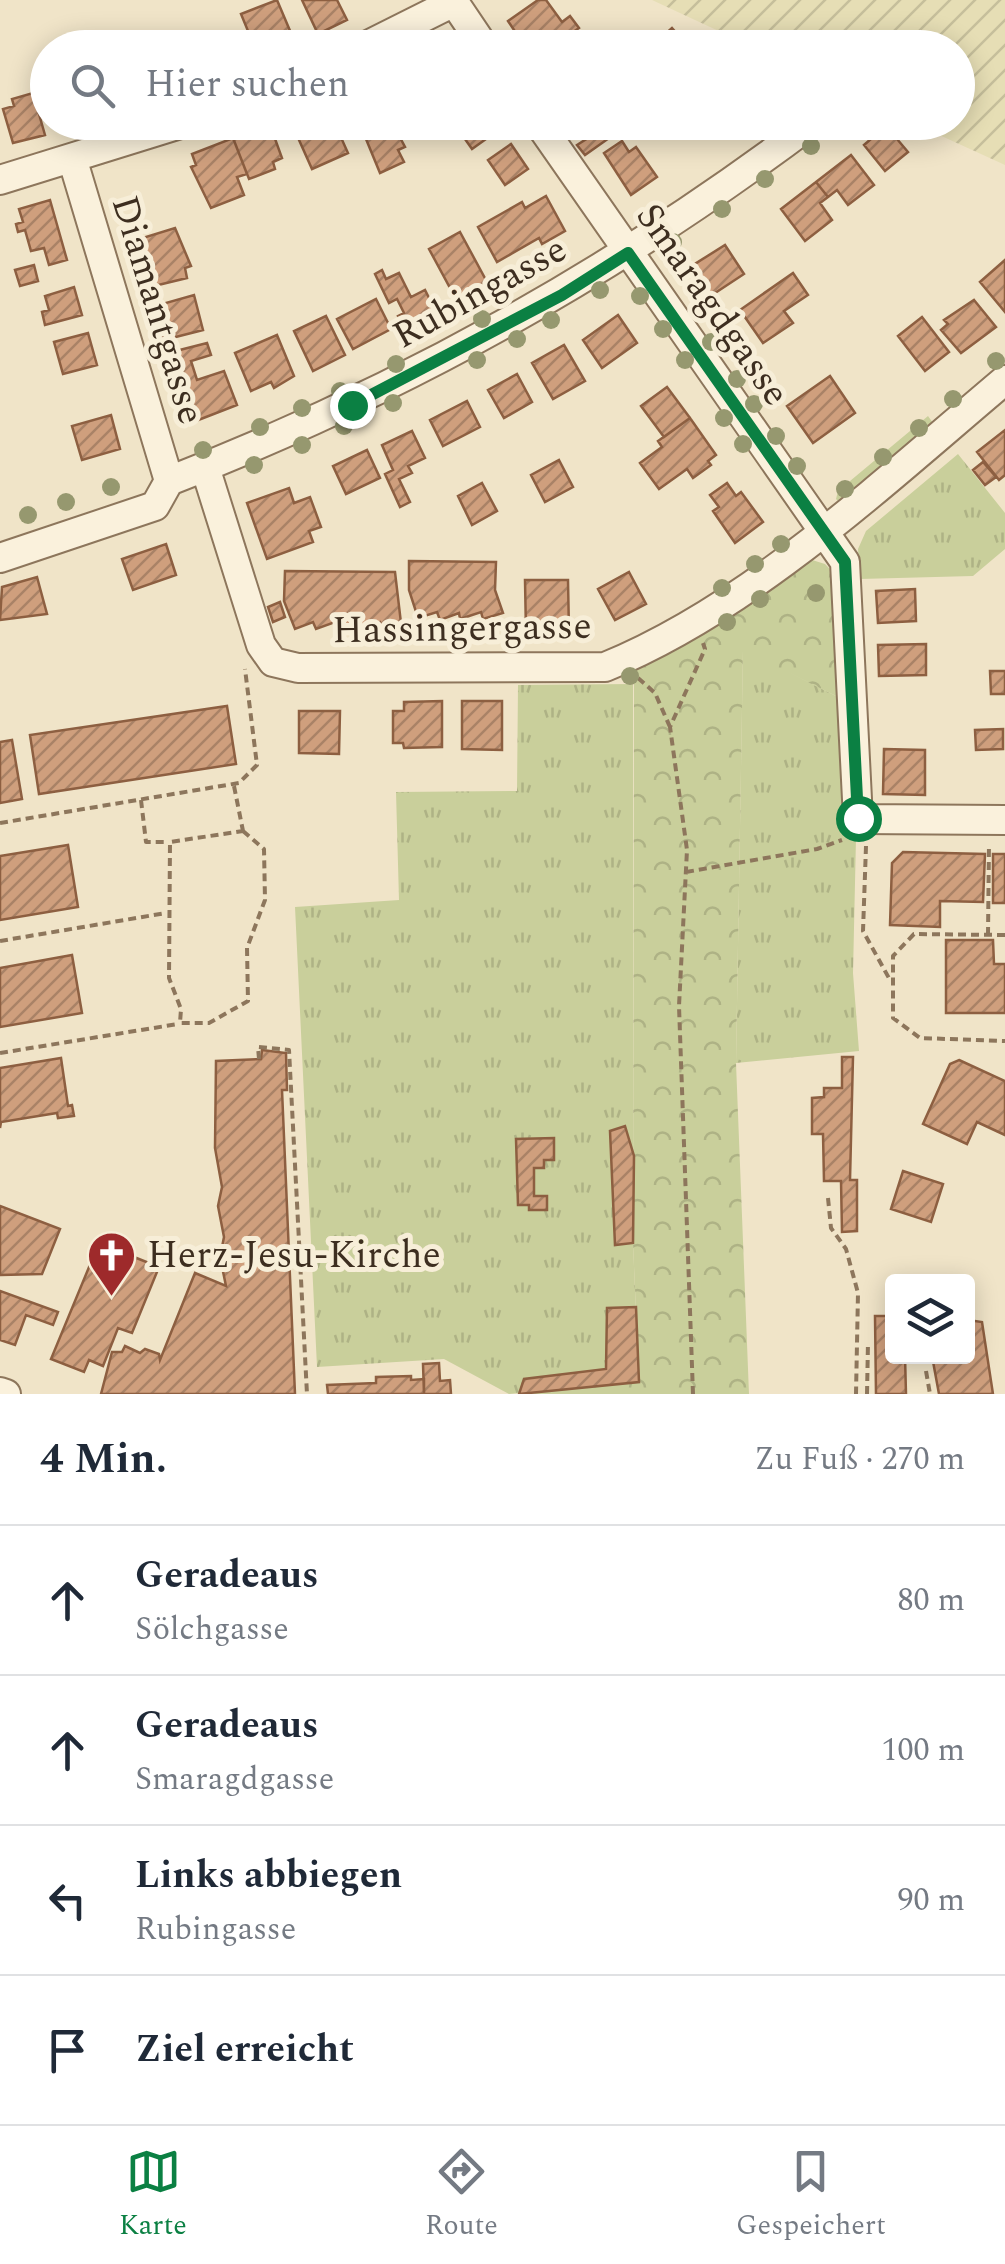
<!DOCTYPE html>
<html lang="de">
<head>
<meta charset="utf-8">
<style>
	:root { --surface:#fff; --page:#f6f6f7; --text:#1f2937; --muted:#747a83; --line:#e0e1e3; --accent:#0b8043 }
	body { margin:0; font-family:Spectral,serif; background:var(--page); color:var(--text) }
	.controls { position:absolute; right:30px; bottom:30px; display:grid; overflow:hidden; border-radius:10px; box-shadow:0 5px 25px #0003 }
	.controls button { width:90px; height:90px; display:grid; place-items:center; padding:0; border:0; border-bottom:2px solid var(--line); background:var(--surface); color:var(--text); font:50px sans-serif }
	.stop { position:absolute; width:30px; height:30px; margin:-22px; border:8px solid #0b8043; border-radius:50%; background:#fff }
	.stop.end { background:#0b8043; border-color:#fff; box-shadow:0 2px 10px #0008 }
	.list { margin:0; padding:0; list-style:none }
	h2 { display:flex; justify-content:space-between; align-items:center; height:130px; margin:0; padding:0 40px; font-size:42px }
	h2 small { font-size:32px; font-weight:400; color:var(--muted) }
	.list li { display:grid; grid-template-columns:65px 1fr auto; gap:30px; align-items:center; box-sizing:border-box; height:150px; padding:0 40px; border-top:2px solid var(--line) }
	.list b { display:block; font-size:38px; white-space:nowrap }
	.list p { margin:0; font-size:32px; white-space:nowrap; color:var(--muted) }
	.list em { font-size:32px; font-style:normal; color:var(--muted) }
	.icon { flex:none; width:55px; height:55px; fill:none; stroke:currentColor; stroke-width:2; stroke-linecap:round; stroke-linejoin:round }
	.map { position:relative; flex:none; width:1005px; height:1394px; overflow:hidden }
	.search { position:absolute; background:var(--surface); box-shadow:0 5px 25px #0003; left:30px; right:30px; top:30px; height:110px; display:flex; align-items:center; gap:25px; box-sizing:border-box; padding:0 35px; border-radius:55px; color:var(--muted); font-size:38px }
	.sheet { height:730px; background:var(--surface) }
	nav { display:flex; justify-content:space-around; align-items:center; box-sizing:border-box; height:140px; border-top:2px solid var(--line); background:var(--surface); font-size:28px; color:var(--muted) }
	nav a { display:grid; justify-items:center; gap:5px }
	nav .on { color:var(--accent) }
	.map>svg:first-child { display:block }
</style>
</head>
<body>
<div class="map">
<svg width="1005" height="1394" viewBox="0 0 1005 1394">
	<defs>
		<pattern id="farmland-furrows" width="10" height="10" patternUnits="userSpaceOnUse" patternTransform="scale(2.5)"><rect width="10" height="10" fill="#e6deb5"/><path d="M-1 1l2-2M0 10L10 0M9 11l2-2" fill="none" stroke="#c6bf9b"/></pattern>
		<pattern id="grass-tufts" width="24" height="20" patternUnits="userSpaceOnUse" patternTransform="scale(2.5)"><rect width="24" height="20" fill="#c9cf9b"/><path d="M3 7l-1-3M5 7V3M7 7l1-3M15 17l-1-3M17 17v-4M19 17l1-3" fill="none" stroke="#aeb285"/></pattern>
		<pattern id="park-crowns" width="20" height="18" patternUnits="userSpaceOnUse" patternTransform="scale(2.5)"><rect width="20" height="18" fill="#c9cf9b"/><path d="M2 6a3 3 0 1 1 6 0M12 15a3 3 0 1 1 6 0" fill="none" stroke="#aeb285"/></pattern>
		<pattern id="building-hatch" width="6" height="6" patternUnits="userSpaceOnUse" patternTransform="scale(2.5)"><rect width="6" height="6" fill="#cf9f7d"/><path d="M-1 1l2-2M0 6l6-6M5 7l2-2" fill="none" stroke="#a98266"/></pattern>
	</defs>
	<rect width="100%" height="100%" fill="#f0e4c8"/>
	<path fill="url(#farmland-furrows)" d="M652 0H1005V165L913 123 958 122V48L753 47Z"/>
	<path fill="url(#grass-tufts)" d="M928 416 933 423 839 502 836 499 838 491Z
		M958 454 1005 513V549L973 576 860 579 858 549 866 531Z
		M743 649 840 698 845 835 856 838 853 973 859 1051 736 1063Z
		M633 684V1243L639 1382 509 1394 444 1359 317 1367 295 907 399 900 396 792 517 791 518 685Z"/>
	<path fill="url(#park-crowns)" d="M809 559 825 564 837 576 840 698 743 650 736 1063 749 1394H527L639 1381 633 1243 634 668Z"/>
	<path fill="url(#building-hatch)" stroke="#8d5f41" stroke-width="2.5" d="M277 0 296 45 255 48 241 14Z
		M302 0H337L347 20 318 34Z
		M538 0H546L562 22 570 16 579 28 553 46 548 40 538 48H526L508 21Z
		M672 28 690 48H659L655 43Z
		M572 33 588 48H552L553 46Z
		M33 93 45 135 13 143 3 109 14 106 12 99Z
		M291 122H334L348 153 312 169Z
		M359 122H386L392 134 397 132 405 147 398 150 404 162 380 173Z
		M453 122H495L500 129 472 149Z
		M582 122H618L615 125 619 131 585 155 577 145 591 136Z
		M703 122H733L713 137Z
		M270 125 282 158 273 162 275 169 249 179 233 138Z
		M886 126 908 152 885 171 864 145Z
		M233 138 247 174 237 177 244 195 211 208 191 167 196 165 192 154Z
		M622 141 629 152 636 147 657 177 631 195 604 153Z
		M511 144 528 169 505 185 488 160Z
		M851 155 874 185 848 205 837 190 828 197 816 182Z
		M816 182 828 197 820 203 832 220 805 241 781 209Z
		M546 196 565 231 542 244 539 238 497 262 478 227 522 202 525 208Z
		M50 200 67 260 49 265 44 248 31 251 25 230 18 232 16 224 23 222 19 209Z
		M175 228 191 266 185 268 187 278 150 287 136 240Z
		M460 232 487 282 456 299 429 249Z
		M725 245 744 274 709 297 690 267Z
		M1005 260V312L980 282Z
		M34 265 38 281 20 286 15 270Z
		M382 270 386 279 399 273 411 297 425 290 435 310 403 326 398 316 404 313 397 299 389 303 375 274Z
		M793 273 808 295 784 311 793 323 763 343 740 310Z
		M74 287 82 315 45 325 42 312 49 310 45 296Z
		M194 295 203 330 164 340 155 306Z
		M376 299 391 329 353 349 337 319Z
		M974 300 996 327 961 353 941 330 948 324 944 320Z
		M618 315 637 343 602 368 583 340Z
		M326 316 345 355 313 371 294 331Z
		M922 317 949 352 925 371 898 336Z
		M88 333 97 365 63 374 54 342Z
		M277 335 294 376 274 388 271 382 251 391 235 353Z
		M207 343 211 355 191 361 197 380 224 371 237 405 188 424 168 353Z
		M564 345 585 381 553 399 532 363Z
		M517 374 532 402 504 418 488 390Z
		M830 376 855 413 813 443 787 406Z
		M667 387 690 418 664 437 641 406Z
		M467 401 480 427 443 446 430 420Z
		M111 415 120 449 82 460 72 426Z
		M690 418 716 455 708 461 711 465 693 478 687 469 659 489 640 463 662 447 658 441Z
		M1005 430V475L999 480 977 452Z
		M412 431 425 458 408 466 412 473 399 479 410 502 400 507 385 474 393 470 382 445Z
		M367 450 380 478 346 494 333 466Z
		M559 460 573 487 545 502 531 475Z
		M983 462 996 477 985 485 973 470Z
		M482 483 497 511 472 525 458 496Z
		M727 483 736 496 741 492 763 522 735 543 713 511 719 507 710 495Z
		M289 488 294 503 310 497 321 527 309 531 313 542 267 559 247 503Z
		M166 544 176 575 133 590 122 559Z
		M409 561 496 562 495 590 503 613 483 619 481 612 460 619 459 613 440 620 437 612 418 618 409 590Z
		M285 571 395 572 401 623 382 629 380 622 360 629 358 622 338 629 335 622 316 629 313 622 295 629 284 601Z
		M629 572 646 604 615 620 598 589Z
		M37 577 47 614 0 620 2 587Z
		M525 580H568L569 632 526 633Z
		M915 589 916 621 878 623 876 591Z
		M280 602 285 617 273 622 268 607Z
		M926 644V675L879 676 878 645Z
		M990 671H1005V694H991Z
		M442 701V747L404 748 403 743H393V711H404V702Z
		M462 701H502V750L462 749Z
		M227 706 236 764 39 794 30 735Z
		M299 711H340L339 754 299 753Z
		M1003 729V749L976 750 975 730Z
		M12 740 22 799 0 803V742Z
		M884 749 925 750V795L883 794Z
		M68 845 78 907 0 920V856Z
		M903 852 985 854 983 902 940 901V927L890 925 892 863Z
		M993 854H1005V903H993Z
		M946 940H993L994 964H1005V1013H946Z
		M72 955 82 1013 0 1027V968Z
		M262 1050 286 1053 287 1090H282L295 1394H101L112 1352H122L125 1346 140 1353 145 1349 159 1354 160 1360 195 1273 226 1286 220 1257 224 1237 218 1206 222 1187 215 1148 216 1061 261 1059Z
		M842 1057H853L850 1180H857V1231L842 1232 841 1181H824L823 1134H812V1098L824 1097V1088H842Z
		M61 1058 68 1106 72 1105 74 1116 58 1118 57 1113 1 1122 0 1128V1068Z
		M959 1060 1005 1081V1135L977 1122 967 1144 923 1124 950 1064Z
		M625 1126 634 1156 633 1243 615 1245 610 1131Z
		M554 1138V1160H544V1168H534V1196H547V1210H529V1205H518L516 1139Z
		M903 1171 943 1184 931 1222 891 1209Z
		M0 1206 60 1229 42 1274 0 1275Z
		M99 1243 159 1267 132 1333 118 1328 103 1366 89 1360 84 1372 51 1359Z
		M0 1291 58 1312 53 1325 26 1315 15 1345 0 1340Z
		M636 1307 639 1382 519 1394 524 1379 606 1369 607 1308Z
		M875 1316H892V1356H905L906 1394H876Z
		M968 1320 982 1322 993 1394H939L932 1356H968Z
		M439 1363 440 1381 450 1380 451 1394H424L423 1364Z
		M411 1376V1380L424 1379V1394H328L327 1385 376 1383V1377Z"/>
	<g fill="none" stroke-linecap="round" stroke-linejoin="round">
		<defs>
			<path id="street" d="M362 48 454 2 485 48
				M538 122 845 562 858 819 1005 820
				M73 161 169 481
				M0 180 187 122
				M205 467 261 645 273 662 298 668 605 667C750 608 885 481 1005 380
				M0 558 155 506 169 481C403 390 613 273 813 122
				M0 1392 6 1394"/>
		</defs>
		<use href="#street" stroke="#8d765c" stroke-width="32"/>
		<path stroke="#8d765c" stroke-width="4" stroke-dasharray="8 5" stroke-linecap="butt" d="M638 678 655 693 670 727
			M234 786 243 831
			M141 800 146 842H168
			M0 823 239 783 257 765 245 669
			M243 831 264 849 265 900 247 948 248 1001 209 1023H180L181 1009 169 978 170 842Z
			M866 846 863 931 890 980
			M686 872 817 849 842 840
			M988 935 989 844
			M1005 935 914 934 893 956V1018L920 1038 1005 1041
			M0 941 166 913
			M0 1053 178 1024
			M259 1059 258 1047 289 1050 307 1394
			M828 1198 831 1228 846 1249 858 1293 856 1394
			M926 1371 930 1394
			M693 1394 679 1006 687 850 670 727 705 649 703 643
			M867 1394 868 1342"/>
		<use href="#street" stroke="#faf1dc" stroke-width="28"/>
	</g>
	<g fill="#96986f">
		<circle cx="811" cy="146" r="9"/>
		<circle cx="765" cy="179" r="9"/>
		<circle cx="722" cy="209" r="9"/>
		<circle cx="656" cy="215" r="9"/>
		<circle cx="673" cy="242" r="9"/>
		<circle cx="600" cy="290" r="9"/>
		<circle cx="640" cy="296" r="9"/>
		<circle cx="482" cy="319" r="9"/>
		<circle cx="551" cy="320" r="9"/>
		<circle cx="663" cy="329" r="9"/>
		<circle cx="517" cy="339" r="9"/>
		<circle cx="711" cy="342" r="9"/>
		<circle cx="477" cy="360" r="9"/>
		<circle cx="685" cy="360" r="9"/>
		<circle cx="996" cy="361" r="9"/>
		<circle cx="396" cy="364" r="9"/>
		<circle cx="737" cy="379" r="9"/>
		<circle cx="340" cy="391" r="9"/>
		<circle cx="953" cy="399" r="9"/>
		<circle cx="393" cy="403" r="9"/>
		<circle cx="754" cy="404" r="9"/>
		<circle cx="302" cy="408" r="9"/>
		<circle cx="724" cy="418" r="9"/>
		<circle cx="344" cy="426" r="9"/>
		<circle cx="260" cy="427" r="9"/>
		<circle cx="919" cy="428" r="9"/>
		<circle cx="776" cy="436" r="9"/>
		<circle cx="743" cy="444" r="9"/>
		<circle cx="302" cy="445" r="9"/>
		<circle cx="203" cy="450" r="9"/>
		<circle cx="883" cy="457" r="9"/>
		<circle cx="254" cy="465" r="9"/>
		<circle cx="797" cy="466" r="9"/>
		<circle cx="111" cy="487" r="9"/>
		<circle cx="845" cy="489" r="9"/>
		<circle cx="66" cy="502" r="9"/>
		<circle cx="28" cy="515" r="9"/>
		<circle cx="781" cy="544" r="9"/>
		<circle cx="755" cy="564" r="9"/>
		<circle cx="722" cy="588" r="9"/>
		<circle cx="816" cy="593" r="9"/>
		<circle cx="760" cy="599" r="9"/>
		<circle cx="727" cy="622" r="9"/>
		<circle cx="630" cy="676" r="9"/>
	</g>
	<g fill="none" stroke-linecap="round" stroke-linejoin="round">
		<path stroke="#0b8043" stroke-width="12" d="M352 405 562 295 628 253 845 562 858 818"/>
	</g>
	<defs>
		<symbol id="church-pin" viewBox="-11 -11 22 30"><path d="M0 17L-7.5 6A9.5 9.5 0 1 1 7.5 6Z" fill="#9e2a2b" stroke="#f7eed8"/><path d="M-1.2-6h2.4v3.5h3.3v2.4h-3.3V6h-2.4V-.1h-3.3v-2.4h3.3Z" fill="#fff"/></symbol>
	</defs>
	<g fill-rule="evenodd">
		<use href="#church-pin" x="84" y="1228" width="55" height="75"/>
	</g>
	<g text-anchor="middle" dominant-baseline="central" stroke-width="10" stroke-linejoin="round" paint-order="stroke">
		<g font-size="38" fill="#3d2e20" stroke="#f7eed8">
			<text transform="translate(480 293) rotate(-29)">Rubingasse</text>
			<text transform="translate(712 305) rotate(55)">Smaragdgasse</text>
			<text transform="translate(157 310) rotate(73)">Diamantgasse</text>
			<text transform="translate(462 629) rotate(-1)">Hassingergasse</text>
		</g>
		<g font-size="38" fill="#3d2e20" stroke="#f7eed8" text-anchor="start">
			<text x="147" y="1256">Herz-Jesu-Kirche</text>
		</g>
	</g>
</svg>
<div class="controls">
<button><svg class="icon" aria-label="layers" viewBox="0 0 24 24"><path d="M12 4l9 5-9 5-9-5zM3 14l9 5 9-5"/></svg></button>
</div>
<div class="stop" style="left:858px;top:818px"></div>
<div class="stop end" style="left:352px;top:405px"></div>
<div class="search"><svg class="icon" aria-label="search" viewBox="0 0 24 24"><circle cx="10" cy="10" r="6"/><path d="M15 15l6 6"/></svg>Hier suchen</div>
</div>
<section class="sheet">
<h2>4 Min.<small>Zu Fuß · 270 m</small></h2>
<ul class="list">
<li><svg class="icon" aria-label="ahead" viewBox="0 0 24 24"><path d="M12 20V5M6 11l6-6 6 6"/></svg><div><b>Geradeaus</b><p>Sölchgasse</p></div><em>80 m</em></li>
<li><svg class="icon" aria-label="ahead" viewBox="0 0 24 24"><path d="M12 20V5M6 11l6-6 6 6"/></svg><div><b>Geradeaus</b><p>Smaragdgasse</p></div><em>100 m</em></li>
<li><svg class="icon" aria-label="left" viewBox="0 0 24 24"><path d="M17 20v-9H6M10 6l-5 5 5 5"/></svg><div><b>Links abbiegen</b><p>Rubingasse</p></div><em>90 m</em></li>
<li><svg class="icon" aria-label="arrive" viewBox="0 0 24 24"><path d="M6 21V4h12l-3 4 3 4H6"/></svg><div><b>Ziel erreicht</b></div></li>
</ul>
</section>
<nav>
<a class="on"><svg class="icon" aria-label="map" viewBox="0 0 24 24"><path d="M3 6l6-2 6 2 6-2v14l-6 2-6-2-6 2zM9 4v14M15 6v14"/></svg>Karte</a>
<a><svg class="icon" aria-label="directions" viewBox="0 0 24 24"><path d="M12 3l9 9-9 9-9-9zM9 14v-3h6M13 9l2 2-2 2"/></svg>Route</a>
<a><svg class="icon" aria-label="saved" viewBox="0 0 24 24"><path d="M7 4h10v16l-5-4-5 4z"/></svg>Gespeichert</a>
</nav>
</body>
</html>
